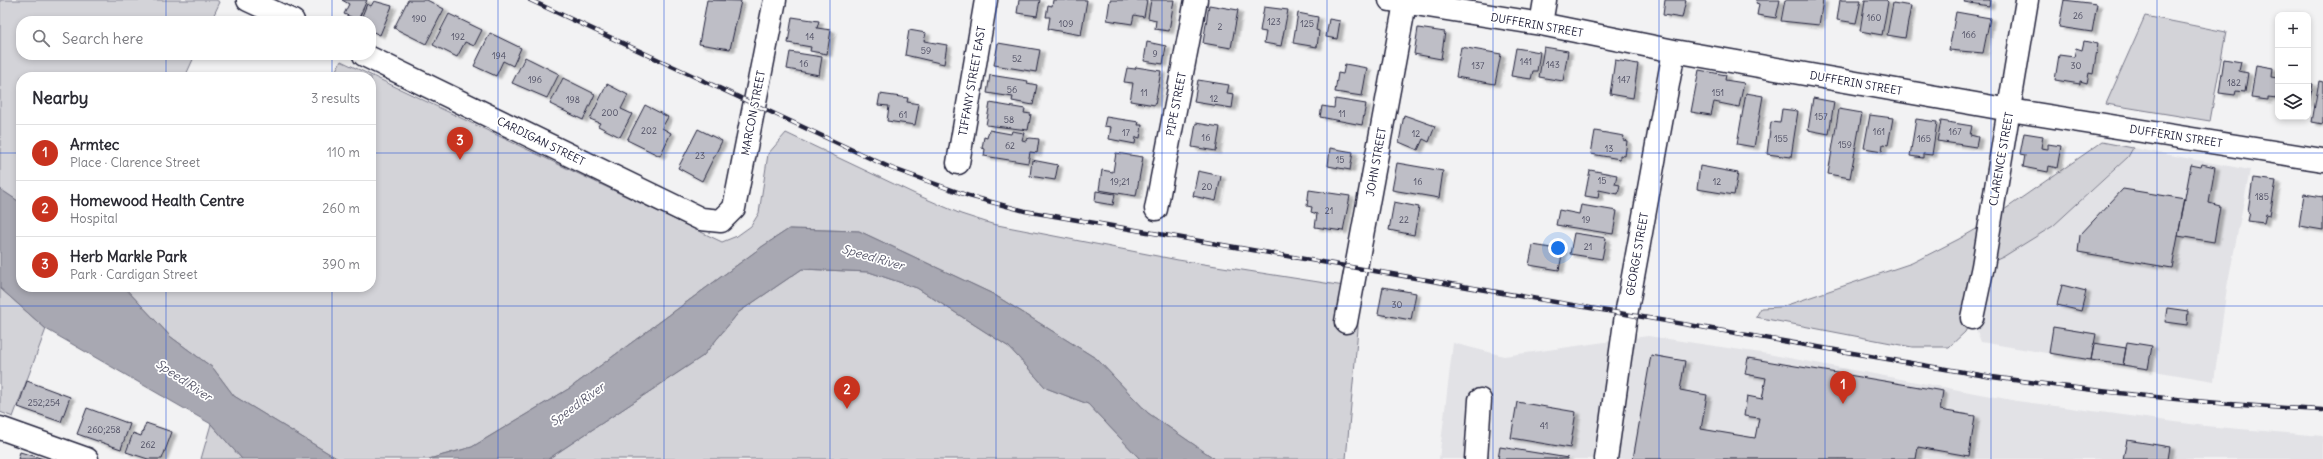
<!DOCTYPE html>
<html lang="en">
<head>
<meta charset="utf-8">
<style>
	:root { --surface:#fff; --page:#f2f2f3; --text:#2b2b33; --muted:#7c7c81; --line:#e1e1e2; --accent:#c8321e }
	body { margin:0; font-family:Delius,sans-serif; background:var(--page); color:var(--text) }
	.controls { position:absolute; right:12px; top:12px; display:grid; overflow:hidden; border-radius:8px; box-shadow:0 2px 6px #0003 }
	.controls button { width:36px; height:36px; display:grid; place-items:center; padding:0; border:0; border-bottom:1px solid var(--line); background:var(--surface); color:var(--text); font:20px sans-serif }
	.you { position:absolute; left:1558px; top:248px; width:14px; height:14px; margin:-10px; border:3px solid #fff; border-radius:50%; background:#1a73e8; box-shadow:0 0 0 6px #1a73e833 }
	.badge { display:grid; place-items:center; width:26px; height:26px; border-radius:50%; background:var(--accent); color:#fff; font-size:13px; font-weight:700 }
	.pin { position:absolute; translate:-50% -33px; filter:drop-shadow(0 1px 2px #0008) }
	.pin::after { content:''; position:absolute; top:21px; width:14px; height:12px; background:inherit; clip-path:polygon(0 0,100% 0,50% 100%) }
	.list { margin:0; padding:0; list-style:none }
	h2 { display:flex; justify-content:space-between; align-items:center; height:52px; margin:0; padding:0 16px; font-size:17px }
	h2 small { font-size:13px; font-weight:400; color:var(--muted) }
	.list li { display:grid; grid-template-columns:26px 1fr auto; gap:12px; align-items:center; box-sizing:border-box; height:56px; padding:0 16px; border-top:1px solid var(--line) }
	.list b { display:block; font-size:15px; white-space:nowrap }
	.list p { margin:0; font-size:13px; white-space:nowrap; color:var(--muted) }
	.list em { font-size:13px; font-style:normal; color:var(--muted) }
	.icon { flex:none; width:22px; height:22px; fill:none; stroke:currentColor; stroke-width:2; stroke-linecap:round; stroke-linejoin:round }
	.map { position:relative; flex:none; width:2323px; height:459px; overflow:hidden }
	.search { position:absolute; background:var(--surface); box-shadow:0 2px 6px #0003; left:16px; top:16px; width:360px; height:44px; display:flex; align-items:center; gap:10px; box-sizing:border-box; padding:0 14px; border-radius:16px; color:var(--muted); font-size:15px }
	.panel { position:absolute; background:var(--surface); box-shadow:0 2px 6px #0003; left:16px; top:72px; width:360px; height:220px; border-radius:16px }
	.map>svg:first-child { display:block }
</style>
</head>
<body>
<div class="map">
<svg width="2323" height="459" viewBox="0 0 2323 459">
	<defs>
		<filter id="shadow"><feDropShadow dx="4.5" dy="2.5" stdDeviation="1" flood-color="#0004"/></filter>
	</defs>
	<rect width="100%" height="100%" fill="#f2f2f3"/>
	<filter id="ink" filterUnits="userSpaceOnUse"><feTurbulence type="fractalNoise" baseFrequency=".025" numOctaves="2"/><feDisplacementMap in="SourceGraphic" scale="8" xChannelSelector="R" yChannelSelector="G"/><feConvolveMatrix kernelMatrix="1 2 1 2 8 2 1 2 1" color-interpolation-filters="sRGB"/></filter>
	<g filter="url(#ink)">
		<path fill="#e2e2e6" d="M2133 148 2250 170 2227 287 2214 381 1981 342 1972 318 1983 266 2086 196 2128 157Z
			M1648 336 1768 354 2017 401 2205 426 2323 436V459H1439L1453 343 1504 356Z"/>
		<path fill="#d3d3d8" stroke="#7a7a8a" d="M0 0H216L220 2 211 21H21V55H195L185 77H21V203L0 189Z
			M2145 16 2226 32 2210 121 2106 104Z
			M341 61 722 242 737 236 751 226 759 213 768 154 786 133 915 194 961 214 992 224 1178 260 1357 288 1358 329 1346 459H1215L1148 413 1097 359 993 294 859 231 789 229 763 246 570 388 472 447 429 459H338L234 396 213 368 171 337 124 287H371V77H332Z
			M2102 142 2133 148 2128 157 2053 226 2003 257 1983 266 1972 318 1965 332 1949 347H1912L1756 317 1761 308 1781 307 1912 263 1959 239 1978 228Z
			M802 269 869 272 917 288 1009 347 1046 388 1088 404 1140 459H548L703 356 739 312Z
			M0 288 46 329 13 417 0 412Z
			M211 424 242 459H201Z"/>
		<path fill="#a8a8b2" stroke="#727282" d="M0 189 21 203V287H124L171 337 213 368 234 396 338 459H242L211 424 46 329 0 288Z
			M789 229 859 231 993 294 1097 359 1148 413 1215 459H1140L1088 404 1046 388 1009 347 917 288 869 272 802 269 739 312 703 356 548 459H429L472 447 570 388 763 246Z"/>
		<path fill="#bebec6" stroke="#22223b" filter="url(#shadow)" d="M342 0H367L358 20 344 14 349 4Z
			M408 0H427L444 9 426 44 394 28Z
			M707 0 741 1 730 49 699 44Z
			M1019 0H1040L1037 16 1017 13Z
			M1053 0H1087L1081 35 1048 29 1050 17H1046L1048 5 1052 6Z
			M1110 0H1147L1144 17 1134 15 1132 24 1107 20Z
			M1151 0H1174L1169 31 1155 29 1156 20 1148 18Z
			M1665 0H1686L1682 18 1663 15Z
			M1757 0H1780L1776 18 1757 15 1759 4 1756 3Z
			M1785 0H1823L1819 25 1781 21Z
			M1840 0H1861L1856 23 1837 20Z
			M1865 0H1886L1888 2 1882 35 1860 31Z
			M1965 0H1990L1989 6 1964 2Z
			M2064 0 2097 4 2092 32 2059 27Z
			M374 1 392 6 380 35 371 31V21H360L367 4 371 6Z
			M1893 3 1911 6 1905 38 1887 35Z
			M1209 5 1238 10 1231 48 1203 43Z
			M1264 7 1288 10 1281 46 1264 43 1266 32 1260 31Z
			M1956 12 1990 18 1983 53 1949 50Z
			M1298 13 1318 17 1316 30 1319 31 1317 47 1293 43Z
			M449 14 482 30 474 46 465 42 457 57 433 45Z
			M792 17 819 21 817 28 831 30 827 54 810 51 811 47 788 43Z
			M1329 19 1340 21 1337 39 1326 37Z
			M1418 28 1445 32 1441 59 1414 54Z
			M909 30 926 33 924 41 947 45 944 64 905 55Z
			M490 33 521 48 513 66 503 61 496 76 474 66Z
			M2084 41 2098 44 2093 74 2089 73 2087 83 2080 81V84L2055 80 2059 55 2074 57 2076 48 2082 50Z
			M1147 42 1166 46 1163 64 1144 61Z
			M998 43 1040 50 1036 72 994 65Z
			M1461 47 1501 54 1495 84 1456 77Z
			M1544 47 1568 51 1563 81 1539 77Z
			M1516 48 1540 52 1537 71H1533L1531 79 1511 76Z
			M790 52 822 57 819 75 787 69Z
			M525 57 559 74 547 98 512 83Z
			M2224 59 2241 62 2239 71 2248 73 2245 92 2236 91 2235 95 2219 93Z
			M1615 60 1638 64 1633 98 1610 94Z
			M1345 64 1367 68 1362 96 1335 92 1338 73 1343 74Z
			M2256 65 2273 68 2272 77 2278 78 2277 98 2268 97V100L2251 98Z
			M1136 67 1161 71 1155 105 1130 101 1133 83 1124 82 1127 68 1135 69Z
			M1699 70 1726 75 1725 80 1744 83 1739 107 1714 102 1711 115 1691 112Z
			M990 75 1028 81 1027 83 1037 85 1033 105 1012 101 1013 97 987 93Z
			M563 78 595 94 583 120 550 104Z
			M1198 80 1229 85 1227 93 1234 94 1232 108 1194 102Z
			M2319 81 2323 82V124L2312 122Z
			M2308 83 2313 84 2309 104H2308Z
			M607 84 628 95 621 109 632 114 620 137 598 126 600 123 590 119Z
			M1746 93 1763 96 1754 147 1737 144Z
			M880 94 908 98 907 102 919 104 915 125 887 121 889 106 878 105Z
			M1813 98 1834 102 1829 134 1808 130Z
			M1335 99 1366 104 1362 125 1320 117 1322 106 1334 108Z
			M990 103 1025 109 1024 113 1031 114 1028 130 986 125Z
			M645 105 668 117 662 128 671 133 660 156 627 140Z
			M1782 109 1798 111 1791 157 1767 154 1771 122 1780 123Z
			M1839 109 1862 113 1850 178 1828 174Z
			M1404 115 1435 126 1429 142 1423 139 1418 150 1399 142Z
			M1870 115 1893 118 1888 145 1883 144 1882 151 1864 148Z
			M1106 117 1139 122 1138 125H1142L1140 138 1136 137 1135 144 1109 139 1111 127 1104 126Z
			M1916 119 1937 122 1932 155 1923 154V158L1910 156Z
			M1941 121 1972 126 1970 135 1978 137 1976 147 1937 141Z
			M1196 123 1220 127 1216 151 1192 147Z
			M698 129 722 141 702 181 678 168Z
			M989 130 1011 134 1012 131 1024 133 1022 140 1026 141 1027 139 1030 138 1039 139 1037 153 1030 152 1028 163 984 156 985 149 982 148 984 137 987 138Z
			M1595 131 1624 136 1623 140 1627 141 1625 156 1620 155V159L1591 154Z
			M2024 133 2043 136 2041 148 2048 149V144L2061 146 2057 168 2049 166 2048 172 2023 167 2025 155 2020 154Z
			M1330 148 1353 152 1350 170 1328 166Z
			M1116 153 1143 157 1136 196 1099 190 1102 170 1113 172Z
			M1032 160 1058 165 1055 180 1030 176Z
			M1397 163 1443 171 1439 198 1392 190Z
			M2202 164 2215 167 2209 203 2220 206 2214 242 2178 236 2191 165 2201 167Z
			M1700 166 1738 173 1734 195 1697 189Z
			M1590 170 1617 175 1615 184 1620 185 1618 194 1599 190 1598 198 1585 196Z
			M1198 171 1221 176 1216 201 1193 196Z
			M2253 178 2276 181 2270 215 2266 214 2264 223 2248 221 2250 212 2248 211Z
			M2123 189 2185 199 2172 268 2078 252 2080 235Z
			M1309 190 1350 196 1343 231 1315 227 1317 214 1311 212 1312 207 1307 206Z
			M1096 191 1115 194 1113 205 1095 202Z
			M2304 194 2323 197V230L2299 226Z
			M1394 202 1419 207 1414 235 1389 230Z
			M1581 205 1617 211 1613 234 1556 225 1559 210 1579 214Z
			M1574 233 1606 238 1602 259 1570 254Z
			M1533 245 1563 250 1559 270 1529 265Z
			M2062 285 2086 291 2081 311 2057 305Z
			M1383 287 1416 293 1411 320 1378 314Z
			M2167 308 2188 311 2187 325 2165 322Z
			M2053 327 2096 334 2091 360 2049 353Z
			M2127 342 2152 346 2148 369 2123 365Z
			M2094 343 2126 348 2123 365 2091 360Z
			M1651 355 1685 361 1680 390 1707 395 1701 429 1755 438 1759 418 1744 416 1747 396 1762 399 1766 378 1745 374 1748 358 1943 391 1940 410 1975 416 1969 456 1918 447 1916 459H1633Z
			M27 381 70 397 61 422 18 407Z
			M1517 402 1576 412 1570 448 1511 438Z
			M87 408 130 424 121 449 77 434Z
			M146 423 172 432 162 459H148L126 452 133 433 141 436Z
			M2127 440 2170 447 2168 459H2123Z
			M1500 447 1568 458V459H1498Z
			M20 452 44 459H18Z"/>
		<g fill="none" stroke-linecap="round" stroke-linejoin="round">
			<defs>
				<path id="minor" d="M248 0 293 21
					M1390 0 1541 24 1674 51 2010 110 2323 160
					M1541 24 1545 0
					M364 55 701 219 721 221 734 208 775 0
					M958 163 986 0
					M1156 209 1196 0
					M1972 318 1983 266 2027 0
					M1346 322 1405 3
					M0 428 87 459
					M1476 459 1480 400
					M1606 459 1626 315 1674 51"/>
			</defs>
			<use href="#minor" stroke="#22223b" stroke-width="25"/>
			<use href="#minor" stroke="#fff" stroke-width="22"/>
			<defs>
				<path id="rail" d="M530 0 891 168 969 196 1025 211 1992 377C2102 392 2212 405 2323 410"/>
			</defs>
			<use href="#rail" stroke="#22223b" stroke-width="4.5"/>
			<use href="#rail" stroke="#fff" stroke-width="3" stroke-dasharray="9" stroke-linecap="butt"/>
		</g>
	</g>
	<path fill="none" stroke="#1d4ed8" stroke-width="1" stroke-opacity="0.55" d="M166 0V21M332 0V21M498 0V459M664 0V459M830 0V459M996 0V459M1162 0V459M1327 0V459M1493 0V459M1659 0V459M1825 0V459M1991 0V459M2157 0V459M166 55V77M332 55V77M0 153H21M371 153H2323M166 287V459M332 287V459M0 306H2323"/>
	<g text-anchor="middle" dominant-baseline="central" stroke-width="3.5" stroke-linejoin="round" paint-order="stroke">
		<g font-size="9" fill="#49495e">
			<text x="2078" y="15">26</text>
			<text x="1874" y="17">160</text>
			<text x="419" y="18">190</text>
			<text x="1274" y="21">123</text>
			<text x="1066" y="23">109</text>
			<text x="1307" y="23">125</text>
			<text x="1220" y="26">2</text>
			<text x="1969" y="34">166</text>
			<text x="458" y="36">192</text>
			<text x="810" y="36">14</text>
			<text x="926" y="50">59</text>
			<text x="1155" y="53">9</text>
			<text x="499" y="55">194</text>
			<text x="1017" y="58">52</text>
			<text x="1526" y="61">141</text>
			<text x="804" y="63">16</text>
			<text x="1553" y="64">143</text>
			<text x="1478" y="65">137</text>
			<text x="2076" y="65">30</text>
			<text x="535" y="79">196</text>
			<text x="1624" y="79">147</text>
			<text x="2234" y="82">182</text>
			<text x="1012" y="89">56</text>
			<text x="1144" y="92">11</text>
			<text x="1718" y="92">151</text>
			<text x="1214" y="98">12</text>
			<text x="573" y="99">198</text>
			<text x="610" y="112">200</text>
			<text x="1342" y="113">11</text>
			<text x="903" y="114">61</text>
			<text x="1821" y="116">157</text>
			<text x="1009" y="119">58</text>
			<text x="649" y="130">202</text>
			<text x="1879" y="131">161</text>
			<text x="1955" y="131">167</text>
			<text x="1126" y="132">17</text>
			<text x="1416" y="133">12</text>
			<text x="1206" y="137">16</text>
			<text x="1781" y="138">155</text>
			<text x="1924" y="138">165</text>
			<text x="1845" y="144">159</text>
			<text x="1010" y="145">62</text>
			<text x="1609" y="148">13</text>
			<text x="700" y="155">23</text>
			<text x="1340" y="159">15</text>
			<text x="1602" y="180">15</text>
			<text x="1120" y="181">19;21</text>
			<text x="1418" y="181">16</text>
			<text x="1717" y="181">12</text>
			<text x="1207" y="186">20</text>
			<text x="2262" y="196">185</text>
			<text x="1329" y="210">21</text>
			<text x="1404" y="219">22</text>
			<text x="1586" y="219">19</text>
			<text x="1588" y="246">21</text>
			<text x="1397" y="304">30</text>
			<text x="44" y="402">252;254</text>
			<text x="1544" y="425">41</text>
			<text x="104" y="429">260;258</text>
			<text x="148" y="444">262</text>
		</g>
		<g font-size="11" fill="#22223b" stroke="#fff">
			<text transform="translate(1537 25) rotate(10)">DUFFERIN STREET</text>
			<text transform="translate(972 81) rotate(-80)">TIFFANY STREET EAST</text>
			<text transform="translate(1856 83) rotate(10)">DUFFERIN STREET</text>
			<text transform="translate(1176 104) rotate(-79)">PIPE STREET</text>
			<text transform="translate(753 113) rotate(-79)">MARCON STREET</text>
			<text transform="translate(2176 136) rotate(9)">DUFFERIN STREET</text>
			<text transform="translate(541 141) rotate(26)">CARDIGAN STREET</text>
			<text transform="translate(2001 159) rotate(-80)">CLARENCE STREET</text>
			<text transform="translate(1376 162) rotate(-80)">JOHN STREET</text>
			<text transform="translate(1637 254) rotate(-80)">GEORGE STREET</text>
		</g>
		<g font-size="12" font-style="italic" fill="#58586b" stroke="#fff">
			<text transform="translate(873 257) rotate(16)">Speed River</text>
			<text transform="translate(184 380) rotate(34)">Speed River</text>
			<text transform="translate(577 404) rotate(-36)">Speed River</text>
		</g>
	</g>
</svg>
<div class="controls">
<button>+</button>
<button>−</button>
<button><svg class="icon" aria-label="layers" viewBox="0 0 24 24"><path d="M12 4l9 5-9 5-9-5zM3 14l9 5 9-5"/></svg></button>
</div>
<div class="you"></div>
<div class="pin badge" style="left:1843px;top:404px">1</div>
<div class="pin badge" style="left:847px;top:409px">2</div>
<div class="pin badge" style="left:460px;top:160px">3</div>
<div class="search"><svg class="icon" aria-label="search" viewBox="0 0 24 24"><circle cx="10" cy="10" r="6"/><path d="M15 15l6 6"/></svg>Search here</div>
<section class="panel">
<h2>Nearby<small>3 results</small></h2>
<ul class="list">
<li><span class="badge">1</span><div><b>Armtec</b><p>Place · Clarence Street</p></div><em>110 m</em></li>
<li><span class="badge">2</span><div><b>Homewood Health Centre</b><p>Hospital</p></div><em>260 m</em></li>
<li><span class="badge">3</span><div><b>Herb Markle Park</b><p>Park · Cardigan Street</p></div><em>390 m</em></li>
</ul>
</section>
</div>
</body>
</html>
